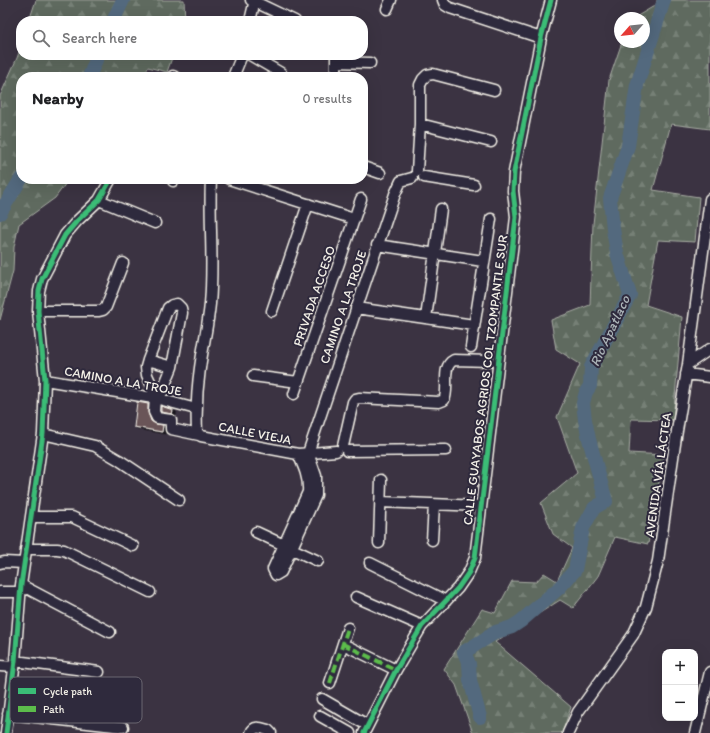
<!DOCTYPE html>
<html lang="en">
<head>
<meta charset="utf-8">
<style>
	:root { --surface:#fff; --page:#f2f2f2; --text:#202124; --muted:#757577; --line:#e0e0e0 }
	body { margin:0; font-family:Itim,sans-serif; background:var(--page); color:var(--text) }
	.controls { position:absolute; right:12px; bottom:12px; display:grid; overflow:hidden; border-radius:8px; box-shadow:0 4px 16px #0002 }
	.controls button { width:36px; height:36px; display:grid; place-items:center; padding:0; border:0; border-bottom:1px solid var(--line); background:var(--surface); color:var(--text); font:20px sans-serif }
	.compass { position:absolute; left:614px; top:12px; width:36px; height:36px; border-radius:50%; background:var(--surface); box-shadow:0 4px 16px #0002; rotate:243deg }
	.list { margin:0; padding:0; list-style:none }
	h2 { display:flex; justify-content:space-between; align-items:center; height:52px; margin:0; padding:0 16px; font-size:17px }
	h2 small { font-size:13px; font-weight:400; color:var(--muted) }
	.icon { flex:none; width:22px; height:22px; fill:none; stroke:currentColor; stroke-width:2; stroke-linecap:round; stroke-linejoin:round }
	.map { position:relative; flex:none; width:710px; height:733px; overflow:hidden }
	.search { position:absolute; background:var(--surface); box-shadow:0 4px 16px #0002; left:16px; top:16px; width:352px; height:44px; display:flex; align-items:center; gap:10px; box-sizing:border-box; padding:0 14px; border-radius:16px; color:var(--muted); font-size:15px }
	.panel { position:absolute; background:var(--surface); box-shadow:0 4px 16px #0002; left:16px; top:72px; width:352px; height:112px; border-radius:16px }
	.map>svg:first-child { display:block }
</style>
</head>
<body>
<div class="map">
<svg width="710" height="733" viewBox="0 0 710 733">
	<defs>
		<pattern id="forest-firs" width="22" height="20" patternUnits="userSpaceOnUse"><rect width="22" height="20" fill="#5e6a5f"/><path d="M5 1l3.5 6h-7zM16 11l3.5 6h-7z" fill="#768076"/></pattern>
		<filter id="shadow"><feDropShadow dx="3.5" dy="2" stdDeviation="0" flood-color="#0009"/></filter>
	</defs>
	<rect width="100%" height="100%" fill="#3b3342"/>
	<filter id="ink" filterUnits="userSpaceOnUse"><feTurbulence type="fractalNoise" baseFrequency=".025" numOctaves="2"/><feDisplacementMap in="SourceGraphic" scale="8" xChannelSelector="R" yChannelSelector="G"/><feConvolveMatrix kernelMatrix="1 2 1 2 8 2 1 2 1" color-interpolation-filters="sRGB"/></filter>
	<g filter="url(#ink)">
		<path fill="url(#forest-firs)" stroke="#a9aea4" d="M36 0H184L185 21H29Z
			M657 0H710V129L671 124 653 190 699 197 695 242 658 240 646 305 682 317 673 420 631 419 629 453 664 455 648 544 615 537 598 576 573 608 560 600 495 642 571 707 562 733H473L456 685 444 669 482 609 495 613 512 581 536 582 544 573 557 581 572 548 553 534 541 503 577 473 557 417 580 364 556 349 551 320 590 305 593 224 609 80 622 42H644V18H634L656 5Z
			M21 47V55H173L167 72 148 67 144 77H21V179H69L55 198 19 224 14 247 13 271 0 320V96L17 58Z"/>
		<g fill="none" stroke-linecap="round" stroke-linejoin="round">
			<path stroke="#53697e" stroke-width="14" d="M113 21 123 0
				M89 77 98 55
				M0 213 21 179
				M480 717 470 680 469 664 464 652 496 632 512 627 521 621 559 588 575 570 583 528 594 508 606 501 589 439 585 420 583 403 586 392 590 386 591 367 630 295 617 253 613 229 610 198 628 146 637 85 664 0"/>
		</g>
		<path fill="#6a5558" stroke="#f4f1e8" filter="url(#shadow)" d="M137 402 148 404V412L151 421 156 424 163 425 162 432 134 427Z
			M161 406 173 410 172 414 161 412Z"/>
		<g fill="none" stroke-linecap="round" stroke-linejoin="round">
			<defs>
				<path id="minor" d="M251 0 295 21
					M443 0 445 5 450 8 541 38
					M387 9 391 0
					M250 21 255 0
					M250 55 281 73
					M336 62 370 63
					M173 76 175 77
					M233 77 242 55
					M336 77V55
					M420 124 491 142
					M363 167 380 173
					M417 171 420 124V85L423 79 427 75 433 74 494 90
					M424 177 474 185
					M211 179C209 221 214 262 210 304 208 325 203 346 200 368 197 389 196 410 197 432L201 436 298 454 336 451
					M229 179 354 219
					M173 181 174 179
					M99 200 155 223
					M377 245 483 261
					M356 308 474 325
					M38 311H99L103 310 106 307 123 263
					M272 311 308 204
					M426 318 441 209
					M471 347 491 219
					M148 360 172 367
					M688 364 710 349
					M686 374 710 377
					M253 376 298 382
					M45 380 159 399 196 409
					M294 394 361 199
					M153 398V388L147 375 146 367 148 360 168 308 172 305 177 304 181 308 182 313 172 367 159 399
					M155 398 154 412 157 418 171 420V429L199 435
					M43 434 95 446 119 460 179 500
					M343 446 353 402 355 399 359 398 439 402 444 400C450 389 440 367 454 360L489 361
					M347 451 446 450
					M308 453 395 194 401 181 412 178
					M380 502 481 506
					M31 517H72L133 546
					M256 532 318 561
					M432 540 434 505
					M379 543 381 480
					M26 549H57L64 550 150 592
					M0 563 4 562 24 563
					M370 563 446 601
					M276 575 281 572 316 495V476L308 453
					M276 575 273 569 308 492C309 478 304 467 298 454
					M21 585 110 632
					M0 592H21
					M356 597 422 626
					M343 644 396 670
					M15 661 99 672
					M0 666 14 667
					M330 683 348 628
					M322 699 367 725
					M8 714 123 727
					M320 716 350 733
					M6 733 15 661 21 585 43 434 45 380 38 311 39 291 42 279 65 235 77 221 99 200 111 179
					M251 733C254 725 261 728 268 730L271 733
					M364 733 396 670 422 626 458 588 469 572 475 558 516 217 513 191 514 172 541 38 551 0
					M568 733 578 712 633 635 646 607 658 561 676 437 688 364 710 199
					M695 733 710 672"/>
			</defs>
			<use href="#minor" stroke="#f4f1e8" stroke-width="13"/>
			<use href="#minor" stroke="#2f2a3d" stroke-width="10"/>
			<path stroke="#5cbc4b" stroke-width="4" stroke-dasharray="8 4" stroke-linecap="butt" d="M343 644 396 670
				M330 683 348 628"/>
			<defs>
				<path id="cycleway" d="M6 733 15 661 21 585 43 434 45 380 38 311 39 291 42 279 65 235 77 221 99 200 111 179
					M364 733 396 670 422 626 458 588 469 572 475 558 516 217 513 191 514 172 541 38 551 0"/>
			</defs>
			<use href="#cycleway" stroke="#2f2a3d" stroke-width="8"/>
			<use href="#cycleway" stroke="#3abd76" stroke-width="5"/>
		</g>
	</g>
	<g text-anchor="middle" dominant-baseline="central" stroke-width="4" stroke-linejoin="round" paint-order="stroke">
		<g font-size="13" fill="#f4f1e8" stroke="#2f2a3d">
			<text transform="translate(314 296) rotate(-71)">PRIVADA ACCESO</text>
			<text transform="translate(343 307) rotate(-71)">CAMINO A LA TROJE</text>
			<text transform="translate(485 380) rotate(-83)">CALLE GUAYABOS AGRIOS COL TZOMPANTLE SUR</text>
			<text transform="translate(123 381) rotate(10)">CAMINO A LA TROJE</text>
			<text transform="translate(255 433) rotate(11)">CALLE VIEJA</text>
			<text transform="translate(658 475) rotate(-82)">AVENIDA VÍA LÁCTEA</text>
		</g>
		<g font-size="14" font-style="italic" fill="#acb4b8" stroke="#2f2a3d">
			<text transform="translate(610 331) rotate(-65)">Rio Apatlaco</text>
		</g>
	</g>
	<rect x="10" y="677" width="132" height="46" rx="6" fill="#2f2a3d" stroke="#6a6670" stroke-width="1"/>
	<rect x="18" y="688" width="18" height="6" fill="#3abd76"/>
	<rect x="18" y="706" width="18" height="6" fill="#5cbc4b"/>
	<g font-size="11" fill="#f4f1e8">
		<text x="43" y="695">Cycle path</text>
		<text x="43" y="713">Path</text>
	</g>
</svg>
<div class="controls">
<button>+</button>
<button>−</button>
</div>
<svg class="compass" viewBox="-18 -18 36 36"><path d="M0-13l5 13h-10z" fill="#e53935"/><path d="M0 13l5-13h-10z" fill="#757577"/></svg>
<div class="search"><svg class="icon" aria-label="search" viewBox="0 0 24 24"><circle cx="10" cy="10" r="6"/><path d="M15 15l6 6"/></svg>Search here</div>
<section class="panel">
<h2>Nearby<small>0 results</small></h2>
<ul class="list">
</ul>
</section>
</div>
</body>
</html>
